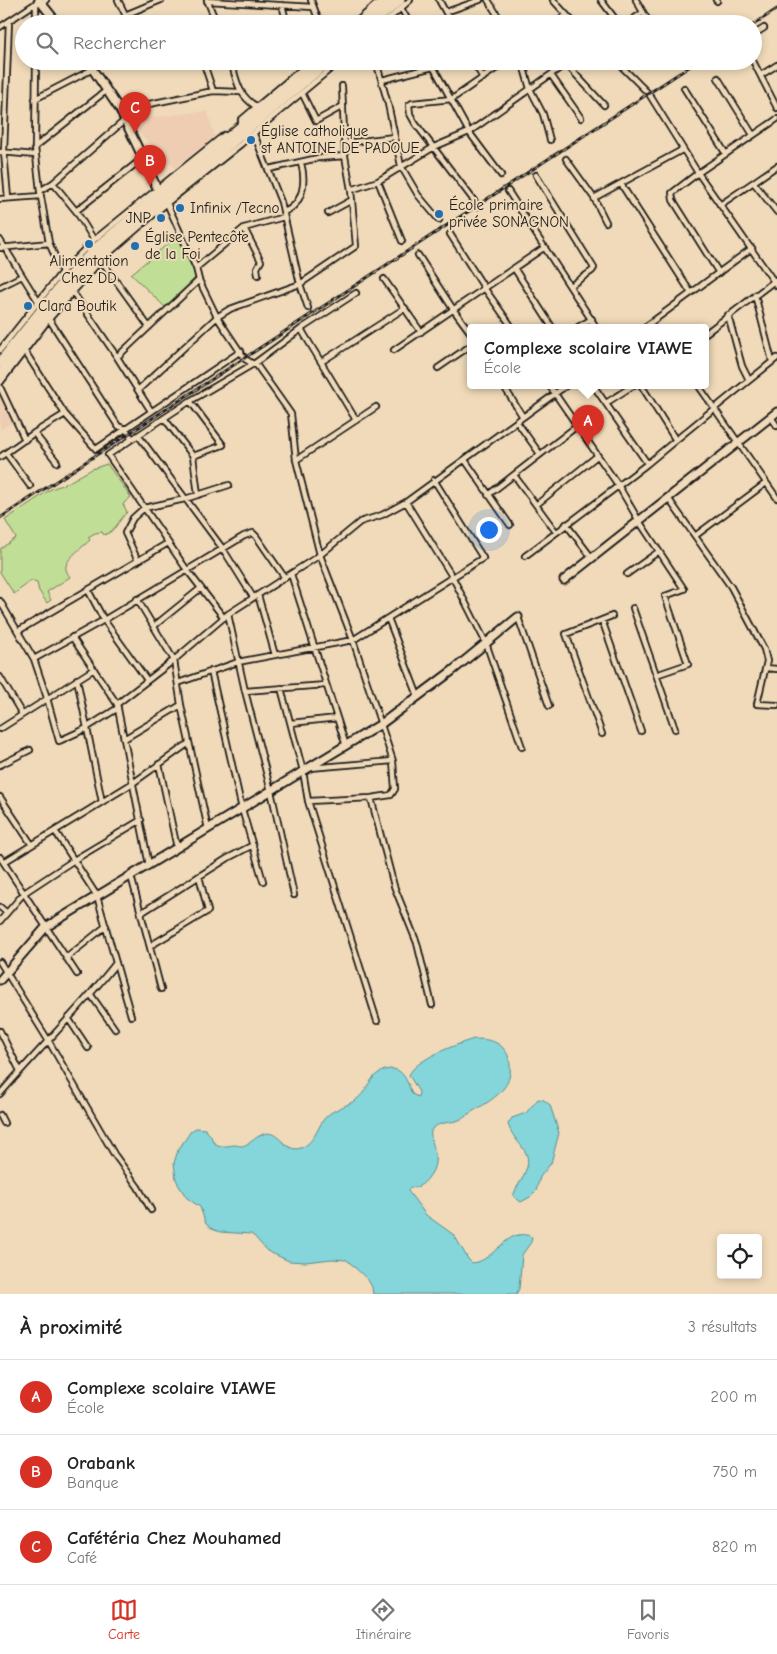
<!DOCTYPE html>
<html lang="fr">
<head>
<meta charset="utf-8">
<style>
	:root { --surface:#fff; --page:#f6f6f6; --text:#222; --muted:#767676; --line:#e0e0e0; --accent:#d93025 }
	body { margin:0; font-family:"Comic Neue",sans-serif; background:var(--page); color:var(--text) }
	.controls { position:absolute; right:15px; bottom:15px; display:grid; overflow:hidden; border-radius:5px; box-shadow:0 2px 8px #0003 }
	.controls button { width:45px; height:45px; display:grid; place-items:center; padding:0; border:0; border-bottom:1px solid var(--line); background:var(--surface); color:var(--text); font:25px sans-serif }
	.you { position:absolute; left:488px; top:529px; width:18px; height:18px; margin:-12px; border:4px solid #fff; border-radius:50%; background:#1a73e8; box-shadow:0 0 0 8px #1a73e833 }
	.badge { display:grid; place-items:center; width:32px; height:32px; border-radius:50%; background:var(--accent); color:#fff; font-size:16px; font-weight:700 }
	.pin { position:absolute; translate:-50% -41px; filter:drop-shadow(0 1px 2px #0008) }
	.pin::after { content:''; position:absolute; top:26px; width:18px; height:15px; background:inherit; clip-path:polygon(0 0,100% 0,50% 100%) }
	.popup { position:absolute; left:467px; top:324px; width:242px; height:65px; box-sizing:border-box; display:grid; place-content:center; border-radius:5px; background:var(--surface); filter:drop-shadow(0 1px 4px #0005); font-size:16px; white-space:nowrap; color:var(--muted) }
	.popup b { font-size:19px; color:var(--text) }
	.popup::after { content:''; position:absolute; left:50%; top:100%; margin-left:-10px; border:10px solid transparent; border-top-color:var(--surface) }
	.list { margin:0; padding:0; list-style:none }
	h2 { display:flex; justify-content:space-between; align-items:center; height:65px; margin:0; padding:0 20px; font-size:21px }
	h2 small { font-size:16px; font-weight:400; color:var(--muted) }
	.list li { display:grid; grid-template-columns:32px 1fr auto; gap:15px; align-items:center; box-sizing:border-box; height:75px; padding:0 20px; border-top:1px solid var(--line) }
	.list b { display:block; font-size:19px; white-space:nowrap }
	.list p { margin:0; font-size:16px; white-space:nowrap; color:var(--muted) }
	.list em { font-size:16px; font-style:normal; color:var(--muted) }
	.icon { flex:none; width:28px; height:28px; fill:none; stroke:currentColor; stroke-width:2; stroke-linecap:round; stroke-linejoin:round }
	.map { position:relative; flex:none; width:777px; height:1294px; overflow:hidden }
	.search { position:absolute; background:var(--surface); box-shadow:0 2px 8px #0003; left:15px; right:15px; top:15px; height:55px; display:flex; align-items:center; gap:12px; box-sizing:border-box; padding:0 18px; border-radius:28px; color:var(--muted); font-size:19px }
	.sheet { height:290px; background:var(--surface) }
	nav { display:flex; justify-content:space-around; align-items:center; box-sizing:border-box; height:70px; border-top:1px solid var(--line); background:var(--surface); font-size:14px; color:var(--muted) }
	nav a { display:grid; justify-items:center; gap:2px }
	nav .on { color:var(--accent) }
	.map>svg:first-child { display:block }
</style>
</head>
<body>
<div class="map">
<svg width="777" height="1294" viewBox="0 0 777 1294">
	<rect width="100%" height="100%" fill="#f0dab9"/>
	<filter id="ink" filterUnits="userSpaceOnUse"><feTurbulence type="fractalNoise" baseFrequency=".02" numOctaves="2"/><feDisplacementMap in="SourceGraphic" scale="10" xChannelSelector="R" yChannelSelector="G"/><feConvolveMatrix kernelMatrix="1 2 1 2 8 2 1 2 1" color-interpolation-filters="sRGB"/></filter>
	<g filter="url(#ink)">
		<path fill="#eecdb3" d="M207 111 215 137 175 168 141 135 138 130 137 119Z
			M0 395 12 422 0 430Z"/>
		<path fill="#c1de96" stroke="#6e7d59" d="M176 237 195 273V278L165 307 131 274Z
			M107 464 131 497 123 504 127 512C118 521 116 531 104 535L102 532 95 533 88 537 90 540C84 546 67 558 66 566 65 570 68 574 70 577L47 592 51 600 47 603 39 591 37 583 31 581 14 594 0 572V549L16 538 5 520 51 489 67 483 92 469Z"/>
		<path fill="#84d6db" stroke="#5a8c8f" d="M474 1039C484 1039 496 1040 503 1048 507 1052 510 1059 510 1065 513 1088 492 1100 475 1110 469 1113 465 1118 459 1120 451 1123 439 1122 433 1128 424 1136 446 1157 428 1178 425 1182 421 1186 416 1187 414 1187 411 1187 409 1188L408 1191 426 1215 454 1235 468 1259 472 1263C495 1262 507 1225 532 1237L531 1242 522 1255 519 1289 516 1294H373L372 1287 368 1280 347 1260 332 1259 305 1262 289 1261 267 1251 255 1237 251 1234 220 1232 212 1229 206 1224 200 1207 187 1198 179 1186 176 1179 174 1163 178 1150 191 1131 196 1128 205 1129 211 1136 213 1142C221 1148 225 1146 234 1145 238 1145 241 1147 245 1145 251 1143 256 1137 261 1135 279 1126 283 1154 301 1148 314 1143 317 1129 324 1119 332 1109 346 1107 357 1099 364 1094 367 1085 373 1078 376 1074 380 1072 385 1070 403 1065 407 1081 412 1094L418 1097 419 1092 409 1075C416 1059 457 1044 474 1039Z
			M538 1099 544 1100 550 1105 559 1133 551 1163 540 1177 536 1191 530 1197 521 1202 513 1196C516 1186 524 1178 527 1167 532 1150 513 1142 508 1124L512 1118 526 1113Z"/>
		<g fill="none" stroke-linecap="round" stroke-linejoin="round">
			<defs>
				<path id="street" d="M118 0 130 24
					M207 0 217 24
					M311 0 320 24
					M439 0 452 24
					M488 0 503 24
					M553 0 575 24
					M601 0 619 24
					M636 0 650 24
					M716 0 717 1
					M207 1 313 7
					M282 5 287 24
					M401 8 410 24
					M446 12 480 0
					M125 15 161 0
					M36 24V3
					M354 24 381 0
					M383 24 410 0
					M555 24 566 15
					M626 24 642 13
					M0 27 36 3 46 0
					M753 35 764 28
					M36 61 35 147 40 191 49 243 62 272
					M203 61 213 91
					M231 61C237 82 238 95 257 107
					M376 61 388 104 401 166 418 195 439 220
					M430 61 469 132 501 175
					M473 61 483 78
					M522 61 530 89 543 114 550 140
					M616 61 649 94 698 173 777 286
					M753 61 777 108
					M566 64 604 105
					M551 75 581 118
					M761 75 777 65
					M718 78 753 135
					M382 80 433 67
					M684 88 726 154
					M302 93 316 121 343 106
					M35 99 93 69
					M120 110 213 91 240 92
					M241 120 311 61
					M254 134 281 202 300 284 308 308
					M345 143 394 137
					M35 147 107 90
					M0 152 36 155
					M566 159 594 198 606 222
					M269 169 318 158 345 156
					M536 175 594 268 592 271 570 286
					M378 181 402 241
					M53 183 76 211 94 240
					M754 183 777 212
					M621 184 691 293
					M351 190 378 181 434 147 469 132 570 61
					M40 191 53 183 125 120
					M508 191 596 327
					M8 198 4 152 9 21
					M594 198 682 150
					M0 199 41 196
					M166 201 196 268 199 280 217 317 245 359 253 364
					M720 205 777 166
					M478 206 415 123 410 114 409 105 412 103 452 99 507 61
					M76 211 143 158
					M328 213 352 200
					M244 228 261 261 257 268 258 275
					M450 234 485 289 512 327
					M0 240 38 301
					M0 248 49 243
					M418 255 453 309 470 332
					M101 260 149 327
					M196 268 244 228 284 217V212C304 204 306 181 301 163
					M514 268 552 327
					M719 273 673 200 672 193 698 173 777 119
					M384 279 421 332
					M0 287 22 276
					M72 291 117 357 151 411
					M755 295 772 361
					M728 315 742 366 749 380
					M49 319 118 426 126 429 132 439
					M578 327 592 319
					M645 327 752 248
					M301 329 356 420
					M706 333 777 279
					M0 350 62 272 94 240 224 135
					M24 350 65 414 96 449 241 351
					M394 350 545 247
					M117 357 199 280
					M321 362 405 308
					M255 363 291 414 296 460 320 555 353 640 393 761 395 789 391 795 371 798 308 801
					M438 368 470 346
					M0 383 49 319 101 260 167 203 241 144 263 125 340 61
					M503 385 523 417
					M549 385 618 485 639 521 684 589 665 596 688 664 656 675
					M593 385 647 463
					M641 385 675 439
					M698 385 777 498
					M0 387 25 440
					M138 390 217 317 230 309 300 284 356 246 351 190 345 156 342 86
					M190 401 223 445 193 456
					M606 403 634 385
					M771 417 777 426
					M164 418 193 456 198 495
					M517 422 540 454
					M34 433 57 462
					M138 435 223 549 253 597
					M6 453 30 486
					M0 457 34 433 65 414
					M296 460 376 407
					M465 460 510 525
					M514 475 556 532
					M488 495 577 426
					M668 498 731 587 764 649 767 661 757 704 777 705
					M406 502 453 578 486 643 522 747
					M536 505 597 456
					M566 524 592 558
					M695 536 766 483
					M525 556C566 525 607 495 647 464 690 428 733 393 777 358
					M138 561 125 533 133 518 144 508 185 499 229 485
					M291 574 346 746
					M627 574 658 552
					M88 590 104 620 147 680
					M258 595 275 655
					M137 599 174 660 181 705 208 829
					M0 601 34 659 47 698 59 741 83 730 118 708
					M633 608 675 729
					M228 614 245 691 271 791 294 895
					M518 617 549 706
					M224 618 187 570 108 455 190 401 255 363 301 329 356 293
					M388 618 418 696
					M602 620 641 731
					M154 626 201 588
					M18 631 168 543
					M72 637 117 704 149 865
					M34 659 104 620 244 536 253 533 256 536 285 578
					M766 668 777 669
					M211 671 242 809 263 881
					M0 677 22 714
					M77 679 102 802
					M178 683 238 662 353 640 483 558 434 480
					M281 688 303 771 308 801 377 1021
					M245 691 326 685
					M117 704 174 660 228 614 320 555 360 522 382 515 406 502 567 385
					M291 723 337 718
					M0 729 94 669
					M602 734 566 634 612 616
					M124 739 181 705
					M159 764 177 848
					M0 765 30 750
					M310 768 393 761
					M0 797 32 845
					M371 798 394 886 417 943 432 1005
					M55 831 97 896 131 1016
					M0 857 77 974
					M4 862 133 783 189 743
					M131 876 161 989
					M0 907 7 913
					M141 913 228 858 253 845
					M0 921 24 893 74 860 141 820
					M150 946 208 911 199 876
					M66 958 106 926
					M0 962 48 1040 114 1154 138 1187 151 1210
					M91 995 115 1029
					M68 1018 88 1048
					M0 1031 20 1071
					M0 1094C38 1050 80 1009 116 963
					M0 1115 4 1123"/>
				<path id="secondary" d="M39 0 58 24
					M87 61 120 110 157 188 163 196
					M564 580 777 412
					M0 980 46 927 381 724 452 671 518 617"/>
				<path id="highway" d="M363 24 390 0
					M372 24 400 0
					M0 362 65 280 97 247 319 61
					M0 374C32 331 64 291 101 253L329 61"/>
			</defs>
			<use href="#street" stroke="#1c1c1c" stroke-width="8"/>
			<use href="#secondary" stroke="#1c1c1c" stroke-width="11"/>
			<use href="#highway" stroke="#1c1c1c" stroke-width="12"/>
			<use href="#street" stroke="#f0dab9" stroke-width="4.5"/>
			<use href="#secondary" stroke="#f0dab9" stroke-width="7"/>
			<use href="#highway" stroke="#f0dab9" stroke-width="9"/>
			<defs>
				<path id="rail" d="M753 25 777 9
					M0 518 698 61"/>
			</defs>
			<use href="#rail" stroke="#1c1c1c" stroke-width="3"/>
			<use href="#rail" stroke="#f0dab9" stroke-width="1" stroke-dasharray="4" stroke-linecap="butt"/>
		</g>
	</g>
	<g fill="#1f6fb2" stroke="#f0dab9" stroke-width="2">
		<circle cx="251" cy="140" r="5"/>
		<circle cx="180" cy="208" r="5"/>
		<circle cx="439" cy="214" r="5"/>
		<circle cx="161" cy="218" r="5"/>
		<circle cx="89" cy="244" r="5"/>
		<circle cx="135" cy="246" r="5"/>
		<circle cx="28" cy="306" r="5"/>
	</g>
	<g text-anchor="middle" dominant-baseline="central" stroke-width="4" stroke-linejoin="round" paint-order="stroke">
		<g font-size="15" fill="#1c1c1c" stroke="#f0dab9" text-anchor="start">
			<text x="261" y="131">Église catholique<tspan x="261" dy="17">st ANTOINE DE PADOUE</tspan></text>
			<text x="449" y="205">École primaire<tspan x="449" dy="17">privée SONAGNON</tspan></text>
			<text x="190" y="208">Infinix /Tecno</text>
			<text x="151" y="218" text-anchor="end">JNP</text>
			<text x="145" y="237">Église Pentecôte<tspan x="145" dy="17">de la Foi</tspan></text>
			<text x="89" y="261" text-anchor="middle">Alimentation<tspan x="89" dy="17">Chez DD</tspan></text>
			<text x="38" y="306">Clara Boutik</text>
		</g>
	</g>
</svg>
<div class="controls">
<button><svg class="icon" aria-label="locate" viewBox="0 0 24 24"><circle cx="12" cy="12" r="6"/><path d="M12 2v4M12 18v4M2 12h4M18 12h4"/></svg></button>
</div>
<div class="you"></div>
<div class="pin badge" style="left:588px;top:446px">A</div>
<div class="popup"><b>Complexe scolaire VIAWE</b>École</div>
<div class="pin badge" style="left:150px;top:186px">B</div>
<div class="pin badge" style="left:135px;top:133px">C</div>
<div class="search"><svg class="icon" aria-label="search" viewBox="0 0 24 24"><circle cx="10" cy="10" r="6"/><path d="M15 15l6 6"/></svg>Rechercher</div>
</div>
<section class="sheet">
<h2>À proximité<small>3 résultats</small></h2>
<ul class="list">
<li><span class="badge">A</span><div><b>Complexe scolaire VIAWE</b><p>École</p></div><em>200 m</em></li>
<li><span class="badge">B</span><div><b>Orabank</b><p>Banque</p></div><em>750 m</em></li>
<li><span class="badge">C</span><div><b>Cafétéria Chez Mouhamed</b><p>Café</p></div><em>820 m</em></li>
</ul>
</section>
<nav>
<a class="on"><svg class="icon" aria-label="map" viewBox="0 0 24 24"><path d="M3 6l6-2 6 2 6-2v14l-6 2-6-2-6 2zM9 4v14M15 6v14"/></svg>Carte</a>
<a><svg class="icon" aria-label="directions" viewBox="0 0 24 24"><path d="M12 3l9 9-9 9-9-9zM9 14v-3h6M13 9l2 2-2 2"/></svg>Itinéraire</a>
<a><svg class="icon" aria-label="saved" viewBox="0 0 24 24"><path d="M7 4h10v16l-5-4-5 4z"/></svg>Favoris</a>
</nav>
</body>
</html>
